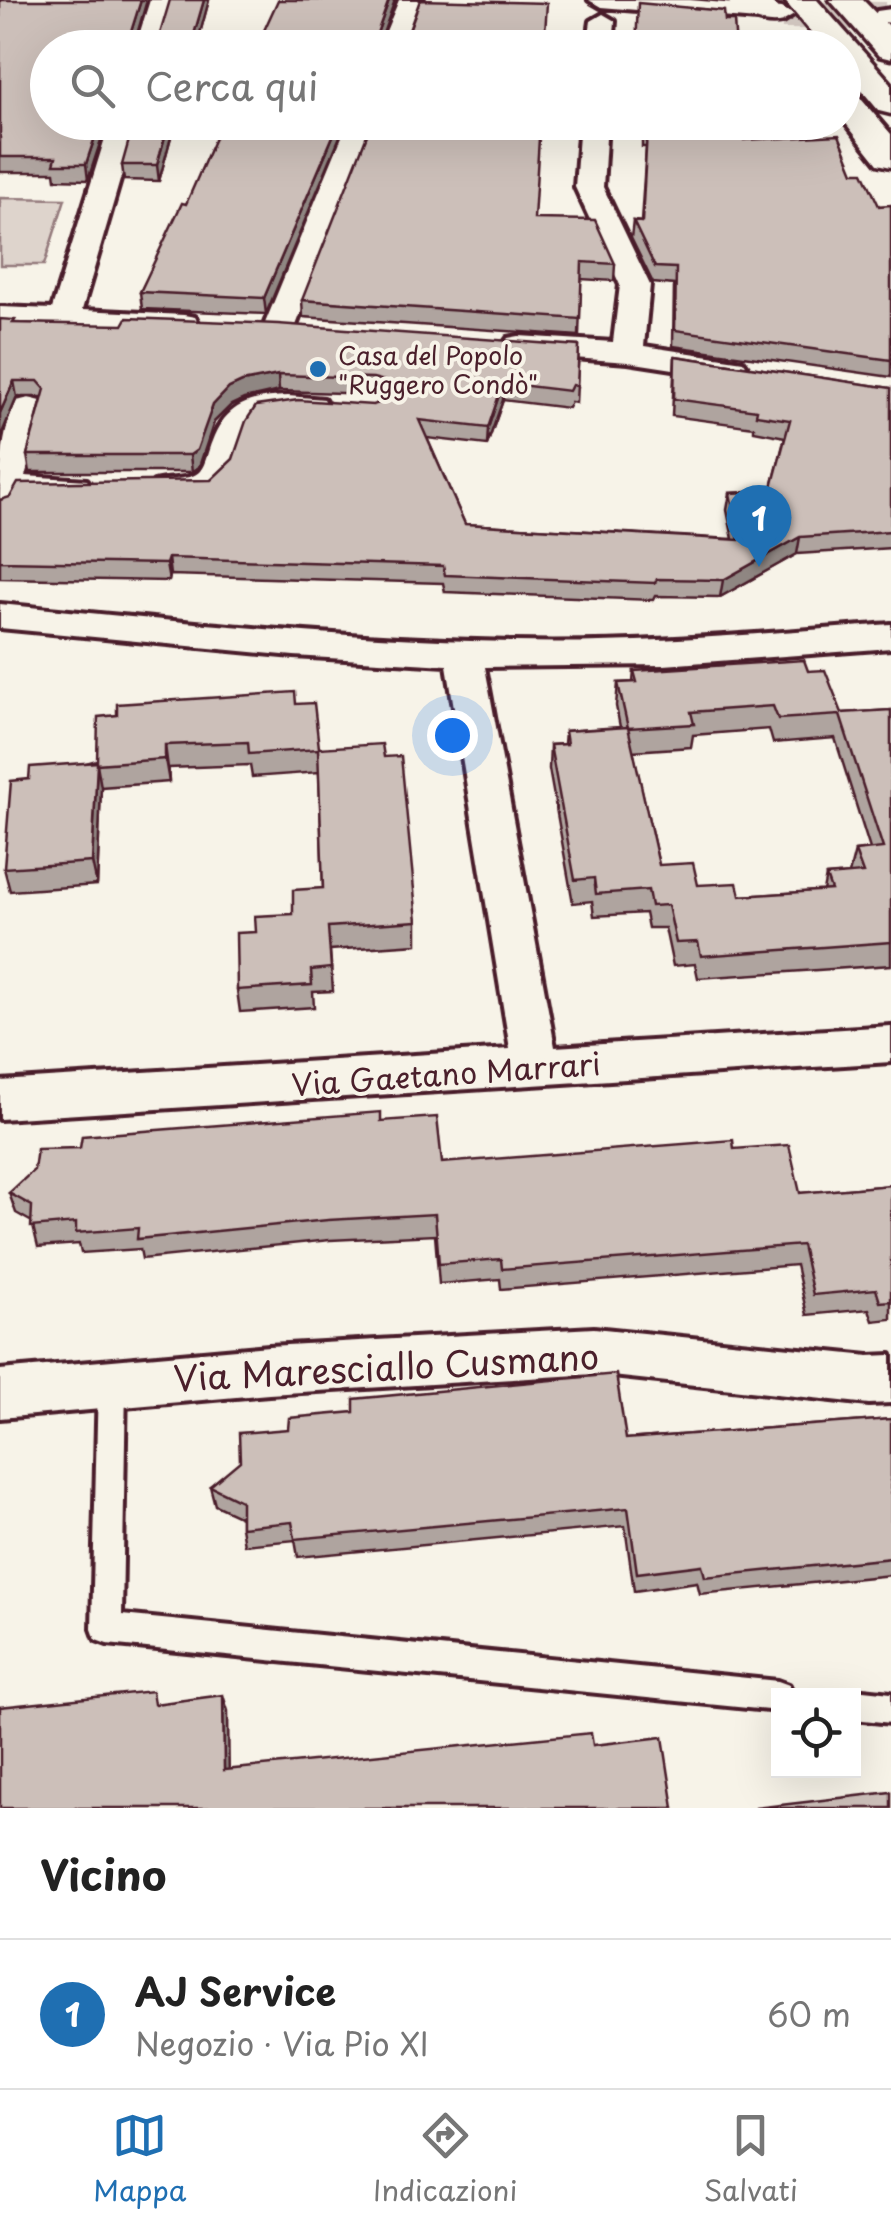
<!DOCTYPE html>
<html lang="it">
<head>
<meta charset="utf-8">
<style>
	:root { --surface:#fff; --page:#f6f6f6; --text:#222; --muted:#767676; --line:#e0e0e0; --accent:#1f6fb2 }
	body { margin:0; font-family:"Playpen Sans",sans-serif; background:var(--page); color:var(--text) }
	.controls { position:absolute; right:30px; bottom:30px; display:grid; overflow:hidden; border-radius:0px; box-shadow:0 10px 40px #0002 }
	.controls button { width:90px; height:90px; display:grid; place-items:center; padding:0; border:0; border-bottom:2px solid var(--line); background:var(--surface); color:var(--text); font:50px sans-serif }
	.you { position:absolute; left:452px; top:735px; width:35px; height:35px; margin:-25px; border:8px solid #fff; border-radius:50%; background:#1a73e8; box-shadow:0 0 0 15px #1a73e833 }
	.badge { display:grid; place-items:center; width:65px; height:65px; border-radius:50%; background:var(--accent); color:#fff; font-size:32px; font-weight:700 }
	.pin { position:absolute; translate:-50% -82px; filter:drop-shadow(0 2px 5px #0008) }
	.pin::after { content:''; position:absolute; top:52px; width:35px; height:30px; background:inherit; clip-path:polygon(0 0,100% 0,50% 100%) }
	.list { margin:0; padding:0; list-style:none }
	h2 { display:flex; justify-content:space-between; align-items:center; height:130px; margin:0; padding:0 40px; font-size:42px }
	h2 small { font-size:32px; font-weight:400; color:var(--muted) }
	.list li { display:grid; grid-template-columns:65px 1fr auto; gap:30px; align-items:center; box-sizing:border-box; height:150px; padding:0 40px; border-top:2px solid var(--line) }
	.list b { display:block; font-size:38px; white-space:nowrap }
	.list p { margin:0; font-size:32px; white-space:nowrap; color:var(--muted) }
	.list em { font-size:32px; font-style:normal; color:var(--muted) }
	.icon { flex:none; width:55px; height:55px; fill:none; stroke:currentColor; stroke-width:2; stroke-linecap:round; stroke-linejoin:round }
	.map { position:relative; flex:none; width:891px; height:1808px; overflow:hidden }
	.search { position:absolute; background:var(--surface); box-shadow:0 10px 40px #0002; left:30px; right:30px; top:30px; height:110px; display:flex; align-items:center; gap:25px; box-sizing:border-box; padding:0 35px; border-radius:55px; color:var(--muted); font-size:38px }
	.sheet { height:280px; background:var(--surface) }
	nav { display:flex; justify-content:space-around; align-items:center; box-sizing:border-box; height:140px; border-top:2px solid var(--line); background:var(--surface); font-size:28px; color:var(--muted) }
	nav a { display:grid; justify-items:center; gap:5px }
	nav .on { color:var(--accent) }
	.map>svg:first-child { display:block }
</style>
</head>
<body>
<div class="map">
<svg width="891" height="1808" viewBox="0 0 891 1808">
	<rect width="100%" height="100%" fill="#f7f3e8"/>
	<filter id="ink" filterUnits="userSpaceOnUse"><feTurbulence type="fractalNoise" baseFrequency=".01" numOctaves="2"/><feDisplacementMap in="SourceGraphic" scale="20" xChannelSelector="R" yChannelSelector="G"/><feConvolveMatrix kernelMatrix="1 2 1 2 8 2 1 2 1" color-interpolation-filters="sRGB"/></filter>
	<g filter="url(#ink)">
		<path fill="#ded4cc" stroke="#947a7c" stroke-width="2.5" d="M0 198 65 199 44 265H0Z"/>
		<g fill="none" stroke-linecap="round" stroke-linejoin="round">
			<path stroke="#d4c9c2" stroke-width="28" stroke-dasharray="28 14" stroke-linecap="butt" d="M782 15 886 16"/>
			<defs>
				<path id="lane" d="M112 1370 122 1374 126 1383 122 1615 778 1681 789 1685 793 1696H778V1711L107 1644 96 1640 92 1629 98 1383 102 1374Z
					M854 1689 891 1693V1723L854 1719V1696H842Z"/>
				<path id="street" d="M150 0H174L161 48H135Z
					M399 0H423L405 48H379Z
					M589 0H690L782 8 794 15 782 22 601 7Z
					M891 9V23L877 21 874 16 877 11Z
					M603 14 615 21 613 48H587L591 21Z
					M110 122H137L82 310 184 315 195 317 199 324 195 331 184 333 0 325V307L52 309Z
					M348 122H375L295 328 290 335H268L263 328Z
					M580 122H607L603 187 650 285 644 346 743 361 748 368 743 375 732 378 628 362 519 354 508 352 503 345 508 338 519 336 613 342 620 285 575 187Z
					M288 396 324 399 328 406 324 413C304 418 278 409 260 419 225 438 254 491 193 497 180 498 167 500 154 496L149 489 154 482C167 478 191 481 200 471 206 464 208 450 212 441 226 404 251 397 288 396Z
					M29 398 41 401 45 408 25 476 87 480 92 487 87 494 19 497 12 510 0 514C0 476 0 433 17 401Z
					M0 604C171 621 342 639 513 642 640 645 765 633 891 624V648L664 665 485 667 555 1047 891 1026V1062L0 1119V1081L510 1049 447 665 294 656 0 628Z
					M594 1328 869 1356 891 1355V1403L869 1404 594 1374 269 1394 0 1418V1370L269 1346Z"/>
				<path id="secondary" d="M784 0H817L891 83V114L879 111 844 69V48H824Z
					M830 0H863L891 29V59L879 56Z
					M844 90 856 93 891 134V167L878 164 844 121Z"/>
				<path id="primary" d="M727 0H767L788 15 783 22C764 27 739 16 727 0Z"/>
			</defs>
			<use href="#lane" stroke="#4a1f2b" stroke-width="8"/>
			<use href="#street" stroke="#4a1f2b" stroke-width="8"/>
			<use href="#secondary" stroke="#4a1f2b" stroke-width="7"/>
			<use href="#primary" stroke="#4a1f2b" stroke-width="7"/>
			<use href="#lane" fill="#f7f3e8" fill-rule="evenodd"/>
			<use href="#street" fill="#f7f3e8" fill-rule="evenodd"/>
			<use href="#secondary" fill="#f7f3e8" fill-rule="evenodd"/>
			<use href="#primary" fill="#f7f3e8" fill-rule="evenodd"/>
		</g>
		<path fill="#afa49f" stroke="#4a1f2b" stroke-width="2.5" fill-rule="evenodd" d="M0 0 136 36 159 37 209 0 196 48H48L107 122 88 180 56 179 55 172H0Z
			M175 122 159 181 124 180 122 165Z
			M346 122 266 314 142 309 140 292 186 204Z
			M642 122H743L744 140 854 172 879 206 891 205V377L673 346 674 285 653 283 631 238 633 221 641 222 646 147H642Z
			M534 219 615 264 614 281 581 279 579 336 303 317 302 300Z
			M15 323 579 346 576 403 571 402 568 408 503 400 487 445 427 438 465 524 733 539 727 510 730 493 771 491 785 437 754 431V427L672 416 675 356 891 388V548L797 554 720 597 655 596 653 600 445 592 443 583 170 575 169 581 0 578V500L211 480 373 405 388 400 386 397 373 394 279 391 244 399 231 405 214 422 199 467 192 472H30L27 455 42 399 41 397H17L0 438Z
			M634 671H808L842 713 891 710V965L698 978 695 964 673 966 665 928H648L645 913 594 916 592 901 573 903 549 769 550 745 564 744 565 731 620 727 616 706 618 683 633 682ZM769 729 773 743 835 738 870 849 855 851 849 874 826 876 823 891 740 896 698 885 659 865 633 751 691 747 693 735Z
			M296 704 319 748 384 757 417 921V944L330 950 333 991 313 992 314 1007 240 1012 237 990 256 932 293 914 323 888 319 772 252 777 250 765 168 768 169 782 101 787 97 885 10 891 4 868 29 779Z
			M381 1121 442 1163 734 1149 800 1193 891 1185V1319L873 1321 869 1309 807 1315 796 1265 501 1289 500 1279 439 1284 435 1235 330 1240 142 1259 140 1249 81 1253 79 1244 38 1247 32 1222 16 1213 9 1193 80 1148Z
			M891 1419V1575L700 1594 697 1582 634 1591 625 1526 298 1557 295 1540 244 1545 241 1527V1517L215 1505 210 1486 626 1439Z"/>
		<path fill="#8f8682" stroke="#4a1f2b" stroke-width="2.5" d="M141 0H147L133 48 130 35Z
			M204 0H209L196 48H190Z
			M389 0H395L378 48 376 36Z
			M100 122H107L88 180 86 164Z
			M169 122H175L159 181 157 165Z
			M339 122H346L266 314 264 298Z
			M278 375 279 391 244 399 231 405 214 422 199 467 192 472 190 455 213 405 229 388 242 382Z
			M14 381 17 397 0 438V413Z
			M503 383V400L487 445 488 428Z
			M800 537 797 554 720 597 723 580Z
			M168 558 170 575 169 581 166 564Z
			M165 745 168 768 169 782 165 759Z
			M97 764 101 787 97 885 92 862Z
			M223 1695 228 1711 229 1785 224 1770Z"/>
		<path fill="#ccbfb9" stroke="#4a1f2b" stroke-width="2.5" d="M0 0H141L130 35 159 37 170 0H204L190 48H48V122H100L86 164H54L56 157H0Z
			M278 0H389L376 36H407L420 0 547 3 544 48H256Z
			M638 3 724 11 725 21H734L736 48H636Z
			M134 122H169L157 165H122Z
			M222 122H339L264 298 140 292 182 203 186 204Z
			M372 122H540L534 219 595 220 615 264 582 262 580 319 302 300Z
			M643 122H743L744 140 839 135 854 172H863L879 206 891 205V360L675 330 676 268 655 267 633 221 642 222 647 131H643Z
			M127 318 278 324 579 346 577 386 572 385 569 391 503 383 488 428 419 420 465 524 739 540 730 493 771 491 790 420 756 415 757 410 674 399 675 356 891 388V531L800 537 723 580 657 579 655 583 445 575 443 566 168 558 166 564 0 561V500L10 497 18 483 211 480 233 459 246 421 256 406 298 400 373 405 388 400 392 389 385 381 373 378 278 375 242 382 229 388 213 405 197 450 190 455H27L45 389 38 381H14L0 413V319L15 320 13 323 123 325Z
			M804 660 808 671 825 670 842 713 891 710V942L701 956 698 942 676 943 668 905 651 906 648 890 596 894 594 878 575 880 550 745 567 744 565 731 628 727 659 865 693 863 698 885 737 883 740 896 831 890 826 876 863 873 855 851 883 848 840 715 778 719 773 706 691 712 694 724 628 728 618 683 637 682 634 671Z
			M295 692 296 704 314 703 319 748 382 744 384 757 401 756 417 921 328 927 331 968 311 970 312 985 237 990 236 933 256 932 255 916 293 914V890L323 888 318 749 249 754 248 742 165 745V759L97 764 92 862 4 868 11 781 29 779 30 767 97 762 98 717 117 715V704Z
			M381 1112V1121L437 1117 442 1163 733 1140 734 1149 789 1145 800 1193 891 1185V1301L880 1302 876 1289 813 1295 802 1245 502 1269 501 1259 439 1264 435 1214 328 1220 137 1239 138 1228 76 1233V1223L31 1227 32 1206 9 1193 34 1170 37 1149 80 1148 82 1136Z
			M616 1374 626 1439 891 1419V1558L705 1577 702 1565 637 1573 628 1508 295 1539 292 1522 241 1527V1501L210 1486 240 1461 239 1433 288 1429 289 1418 354 1412V1399Z
			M152 1691 154 1704 223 1695 224 1770 591 1733 593 1745 663 1737 674 1808H0V1707Z
			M891 1792V1808H755Z"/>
	</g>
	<circle fill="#1f6fb2" stroke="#f7f3e8" stroke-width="4" cx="318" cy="369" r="10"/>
	<g text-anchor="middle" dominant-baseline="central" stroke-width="8" stroke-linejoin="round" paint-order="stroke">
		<g font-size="25" fill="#4a1f2b" stroke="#f7f3e8" text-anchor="start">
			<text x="338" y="355">Casa del Popolo<tspan x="338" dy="29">"Ruggero Condò"</tspan></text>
		</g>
		<g font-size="30" fill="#4a1f2b" stroke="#f7f3e8">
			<text transform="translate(446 1073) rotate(-4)">Via Gaetano Marrari</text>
		</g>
		<g font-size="35" fill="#4a1f2b" stroke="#f7f3e8">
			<text transform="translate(386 1366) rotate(-3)">Via Maresciallo Cusmano</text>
		</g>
	</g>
</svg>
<div class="controls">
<button><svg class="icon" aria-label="locate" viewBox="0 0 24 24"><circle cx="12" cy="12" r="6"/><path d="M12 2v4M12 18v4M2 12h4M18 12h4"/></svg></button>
</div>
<div class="you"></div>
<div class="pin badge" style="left:759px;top:567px">1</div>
<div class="search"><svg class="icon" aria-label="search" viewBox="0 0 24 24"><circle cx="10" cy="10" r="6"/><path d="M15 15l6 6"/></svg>Cerca qui</div>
</div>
<section class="sheet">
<h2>Vicino<small></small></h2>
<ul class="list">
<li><span class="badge">1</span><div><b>AJ Service</b><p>Negozio · Via Pio XI</p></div><em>60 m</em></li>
</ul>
</section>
<nav>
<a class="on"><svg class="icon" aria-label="map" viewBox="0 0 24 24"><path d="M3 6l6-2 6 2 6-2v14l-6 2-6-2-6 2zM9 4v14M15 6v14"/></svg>Mappa</a>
<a><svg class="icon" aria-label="directions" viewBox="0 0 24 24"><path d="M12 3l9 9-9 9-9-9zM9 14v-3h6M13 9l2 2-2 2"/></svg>Indicazioni</a>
<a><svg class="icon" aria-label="saved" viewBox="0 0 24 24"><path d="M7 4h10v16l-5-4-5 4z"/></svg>Salvati</a>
</nav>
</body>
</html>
